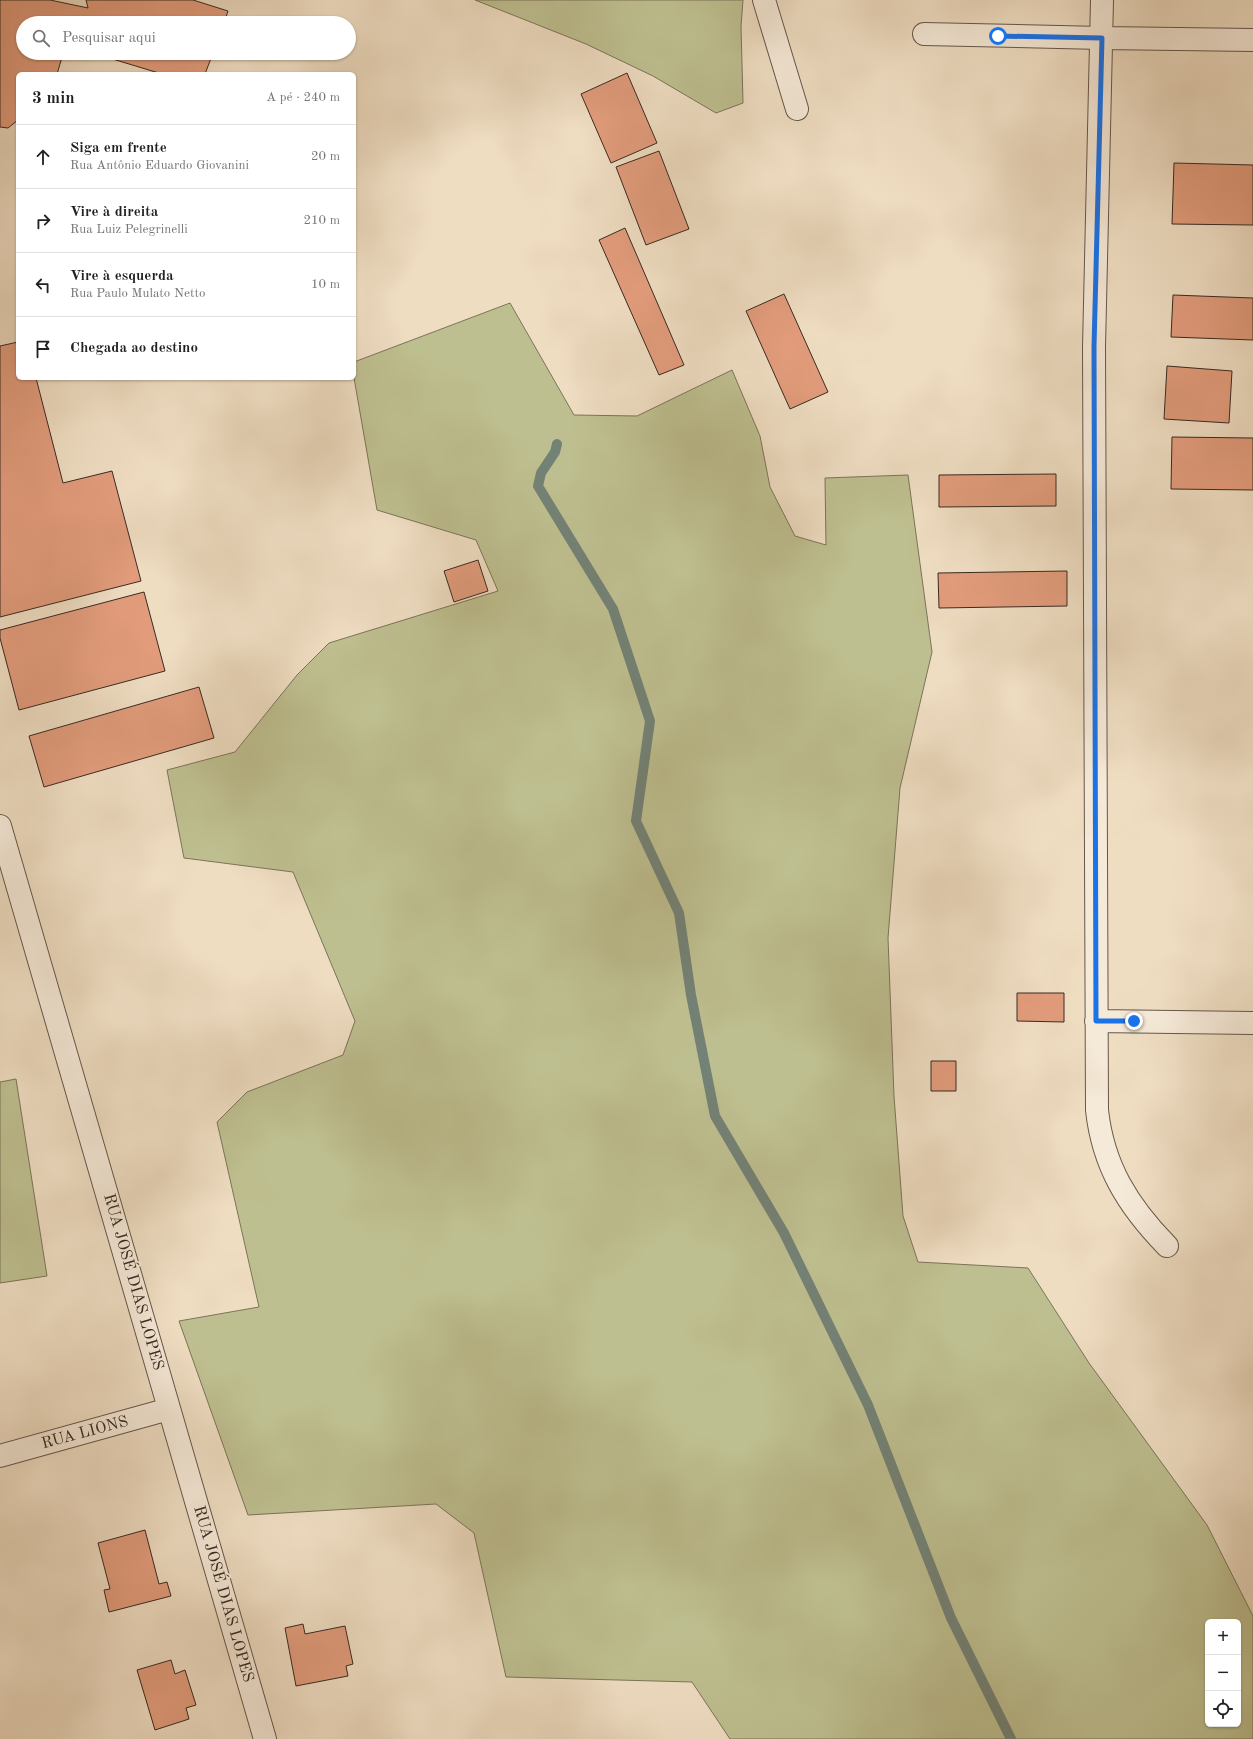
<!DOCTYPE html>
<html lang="pt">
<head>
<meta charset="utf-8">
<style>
	:root { --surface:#fff; --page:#f2f2f2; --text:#202124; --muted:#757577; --line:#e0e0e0 }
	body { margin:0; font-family:"Old Standard TT",serif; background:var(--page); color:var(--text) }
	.controls { position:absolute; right:12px; bottom:12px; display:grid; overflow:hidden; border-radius:6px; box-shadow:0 1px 3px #0004 }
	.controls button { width:36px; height:36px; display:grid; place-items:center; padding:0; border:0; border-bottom:1px solid var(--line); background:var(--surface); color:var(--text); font:20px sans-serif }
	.stop { position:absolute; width:12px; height:12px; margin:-9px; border:3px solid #1a73e8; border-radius:50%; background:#fff }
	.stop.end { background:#1a73e8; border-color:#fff; box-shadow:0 1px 4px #0008 }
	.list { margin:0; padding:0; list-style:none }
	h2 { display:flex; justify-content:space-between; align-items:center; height:52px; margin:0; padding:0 16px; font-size:17px }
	h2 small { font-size:13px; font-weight:400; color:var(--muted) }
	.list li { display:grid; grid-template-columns:26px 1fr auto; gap:12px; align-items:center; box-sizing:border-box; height:64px; padding:0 16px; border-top:1px solid var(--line) }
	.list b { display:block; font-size:15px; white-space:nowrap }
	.list p { margin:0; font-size:13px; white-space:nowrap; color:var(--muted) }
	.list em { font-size:13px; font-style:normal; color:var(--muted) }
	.icon { flex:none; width:22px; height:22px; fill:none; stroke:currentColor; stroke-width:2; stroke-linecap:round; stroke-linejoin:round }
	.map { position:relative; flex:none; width:1253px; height:1739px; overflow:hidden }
	.search { position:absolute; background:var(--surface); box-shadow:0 1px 3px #0004; left:16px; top:16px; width:340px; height:44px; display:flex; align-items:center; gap:10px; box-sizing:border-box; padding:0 14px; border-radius:22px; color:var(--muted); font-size:15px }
	.panel { position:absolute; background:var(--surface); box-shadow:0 1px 3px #0004; left:16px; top:72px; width:340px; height:308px; border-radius:6px }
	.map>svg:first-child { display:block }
</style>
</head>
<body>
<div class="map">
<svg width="1253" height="1739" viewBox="0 0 1253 1739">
	<rect width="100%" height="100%" fill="#efddc2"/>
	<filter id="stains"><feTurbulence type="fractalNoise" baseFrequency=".005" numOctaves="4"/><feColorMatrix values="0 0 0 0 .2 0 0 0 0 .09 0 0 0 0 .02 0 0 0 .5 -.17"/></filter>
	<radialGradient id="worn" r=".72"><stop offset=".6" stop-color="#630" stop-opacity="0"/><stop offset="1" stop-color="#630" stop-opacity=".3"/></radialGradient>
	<path fill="#bebf90" stroke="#7b7459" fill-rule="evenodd" d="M475 0H743L741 26 743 103 716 113 653 76 586 44Z
		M510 303 574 415 637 416 732 370 760 436 770 487 795 536 826 545 825 478 908 475 932 652 900 788 888 938 894 1096 903 1216 918 1262 1028 1268 1089 1363 1207 1525 1253 1616V1739H730L692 1682 506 1677 474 1533 436 1504 248 1515 179 1321 259 1307 217 1122 247 1092 343 1055 355 1021 293 872 184 858 167 770 235 752 297 675 329 643 498 591 476 540 377 510 354 378V362ZM1208 1622H1238V1724H1208Z
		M16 1079 47 1276 0 1283V1082Z"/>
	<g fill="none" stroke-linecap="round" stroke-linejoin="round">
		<path stroke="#738276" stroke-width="10" d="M557 444 555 452 541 473 538 486 613 609 650 721 636 821 679 913 691 995 715 1116 784 1233 868 1405 951 1618 1011 1739"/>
	</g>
	<path fill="#e29c7c" stroke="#382a22" d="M0 0H50L88 8 86 0H193L228 11 224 23H23V53H213L205 74H162L96 54H63L57 74H18V120L8 128 0 127Z
		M627 73 657 143 611 163 581 94Z
		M659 151 689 229 646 245 616 167Z
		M1174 163 1253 165V225L1172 224Z
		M625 228 684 365 659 375 599 240Z
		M784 294 828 392 790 409 746 311Z
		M1173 295 1253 298V340L1171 337Z
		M18 342V378H36L63 483 112 471 141 581 0 617V346Z
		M1167 366 1232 371 1229 423 1164 419Z
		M1172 437 1253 438V490L1171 489Z
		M1056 474V506L939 507V475Z
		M478 560 488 591 454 602 444 571Z
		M1067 571V606L939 608 938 573Z
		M144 592 165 671 19 710 0 638V630Z
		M199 687 214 738 44 787 29 736Z
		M1017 993H1064V1022L1017 1021Z
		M931 1061H956V1091H931Z
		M145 1530 159 1584 167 1582 171 1596 109 1612 104 1590 110 1589 98 1543Z
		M303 1624 305 1634 345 1626 353 1664 346 1666 348 1676 296 1686 285 1628Z
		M171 1660 175 1674 185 1670 196 1705 186 1708 189 1719 155 1730 137 1670Z"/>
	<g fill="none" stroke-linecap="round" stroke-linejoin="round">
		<defs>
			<path id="minor" d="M764 0 797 109
				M1102 0 1094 347 1097 1110C1103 1166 1128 1206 1167 1246
				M924 34 1102 38 1253 40
				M0 826 265 1739
				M1096 1021 1253 1023
				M0 1456 169 1409"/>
		</defs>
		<use href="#minor" stroke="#66574a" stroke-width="24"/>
		<use href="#minor" stroke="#f5e9d7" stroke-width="22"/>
	</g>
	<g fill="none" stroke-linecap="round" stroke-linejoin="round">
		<path stroke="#1a73e8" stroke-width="5" d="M998 36 1102 38 1094 347 1096 1021H1134"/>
	</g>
	<g text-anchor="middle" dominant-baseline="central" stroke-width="4" stroke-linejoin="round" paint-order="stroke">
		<g font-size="16" fill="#382a22" stroke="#f5e9d7">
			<text transform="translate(133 1282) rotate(74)">RUA JOSÉ DIAS LOPES</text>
			<text transform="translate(85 1433) rotate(-15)">RUA LIONS</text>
			<text transform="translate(223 1594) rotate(74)">RUA JOSÉ DIAS LOPES</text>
		</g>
	</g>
	<rect width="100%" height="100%" filter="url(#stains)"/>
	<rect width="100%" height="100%" fill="url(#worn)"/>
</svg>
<div class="controls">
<button>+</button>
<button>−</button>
<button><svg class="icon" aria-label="locate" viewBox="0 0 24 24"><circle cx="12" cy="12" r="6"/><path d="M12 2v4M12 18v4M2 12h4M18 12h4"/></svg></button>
</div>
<div class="stop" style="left:998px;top:36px"></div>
<div class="stop end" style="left:1134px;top:1021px"></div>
<div class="search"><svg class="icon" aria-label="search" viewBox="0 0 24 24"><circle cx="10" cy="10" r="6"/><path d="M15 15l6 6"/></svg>Pesquisar aqui</div>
<section class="panel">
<h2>3 min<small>A pé · 240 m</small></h2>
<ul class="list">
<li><svg class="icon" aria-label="ahead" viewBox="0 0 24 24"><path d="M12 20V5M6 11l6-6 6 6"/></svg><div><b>Siga em frente</b><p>Rua Antônio Eduardo Giovanini</p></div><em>20 m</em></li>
<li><svg class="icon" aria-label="right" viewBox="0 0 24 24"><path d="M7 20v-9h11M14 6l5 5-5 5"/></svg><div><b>Vire à direita</b><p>Rua Luiz Pelegrinelli</p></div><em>210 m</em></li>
<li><svg class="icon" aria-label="left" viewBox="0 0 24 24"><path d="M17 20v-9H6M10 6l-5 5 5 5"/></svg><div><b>Vire à esquerda</b><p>Rua Paulo Mulato Netto</p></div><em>10 m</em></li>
<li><svg class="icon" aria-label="arrive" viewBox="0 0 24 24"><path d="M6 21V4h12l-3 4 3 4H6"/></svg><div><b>Chegada ao destino</b></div></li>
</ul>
</section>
</div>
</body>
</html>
